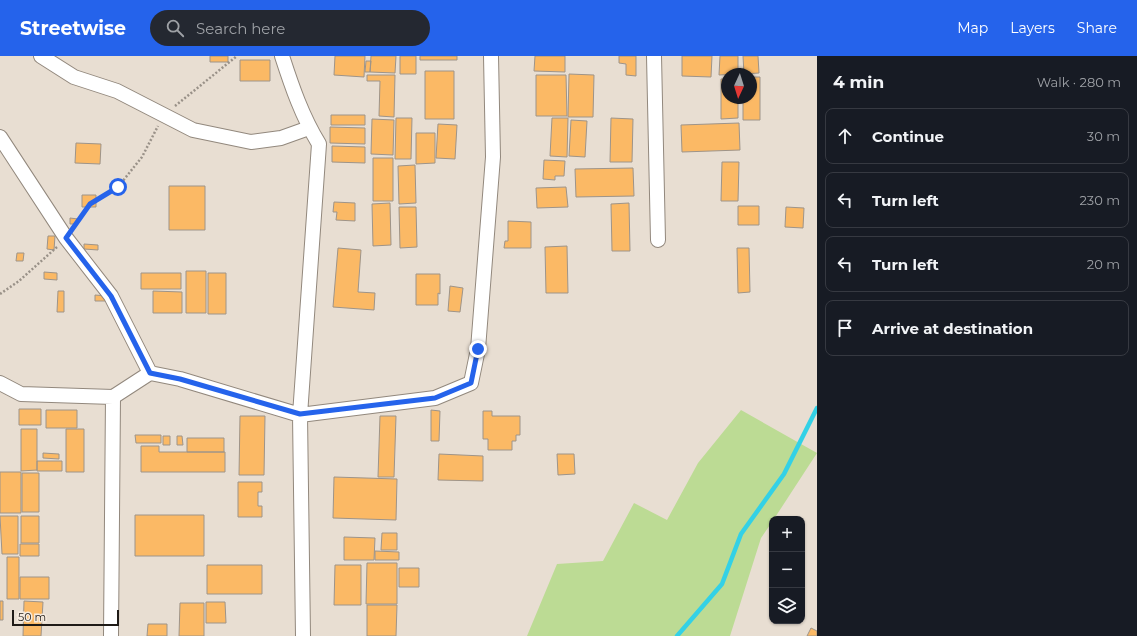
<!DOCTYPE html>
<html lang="en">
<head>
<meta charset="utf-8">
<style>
	:root { --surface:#171b24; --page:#242831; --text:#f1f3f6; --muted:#9ea1a6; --line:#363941; --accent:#2563eb }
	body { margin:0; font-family:Montserrat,sans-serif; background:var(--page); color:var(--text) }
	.controls { position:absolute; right:12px; bottom:12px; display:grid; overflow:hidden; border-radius:8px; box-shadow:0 1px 3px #0004 }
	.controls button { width:36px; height:36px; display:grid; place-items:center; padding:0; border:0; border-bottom:1px solid var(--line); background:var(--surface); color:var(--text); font:20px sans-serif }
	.compass { position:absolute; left:721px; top:12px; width:36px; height:36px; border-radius:50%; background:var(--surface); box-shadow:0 1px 3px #0004; rotate:184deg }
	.scale { position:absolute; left:12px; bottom:10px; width:107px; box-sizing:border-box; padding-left:4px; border:2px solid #1f1b17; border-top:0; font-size:11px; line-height:14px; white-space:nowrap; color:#1f1b17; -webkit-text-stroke:3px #f6ebdf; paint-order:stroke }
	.stop { position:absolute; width:12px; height:12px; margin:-9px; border:3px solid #2563eb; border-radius:50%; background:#fff }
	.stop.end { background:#2563eb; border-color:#fff; box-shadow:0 1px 4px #0008 }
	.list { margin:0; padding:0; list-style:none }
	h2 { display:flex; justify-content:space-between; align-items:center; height:52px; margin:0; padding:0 16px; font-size:17px }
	h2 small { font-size:13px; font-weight:400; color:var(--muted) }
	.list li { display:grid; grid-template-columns:26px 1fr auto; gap:12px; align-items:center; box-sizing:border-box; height:56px; margin:0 8px 8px; padding:0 8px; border:1px solid var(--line); border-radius:8px }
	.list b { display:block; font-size:15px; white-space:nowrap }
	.list em { font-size:13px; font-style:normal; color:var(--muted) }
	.icon { flex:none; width:22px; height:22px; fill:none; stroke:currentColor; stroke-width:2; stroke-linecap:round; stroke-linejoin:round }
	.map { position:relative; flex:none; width:817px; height:580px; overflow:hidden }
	header { display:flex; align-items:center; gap:24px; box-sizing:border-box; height:56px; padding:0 20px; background:var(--accent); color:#fff }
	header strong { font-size:19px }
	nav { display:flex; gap:22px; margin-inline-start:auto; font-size:14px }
	.search { width:280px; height:36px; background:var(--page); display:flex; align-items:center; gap:10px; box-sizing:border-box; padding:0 14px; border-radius:22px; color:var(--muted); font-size:15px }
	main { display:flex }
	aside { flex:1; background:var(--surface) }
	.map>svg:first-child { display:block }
</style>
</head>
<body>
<header>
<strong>Streetwise</strong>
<div class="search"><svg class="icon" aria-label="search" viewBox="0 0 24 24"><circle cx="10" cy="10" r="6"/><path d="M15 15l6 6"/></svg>Search here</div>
<nav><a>Map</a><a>Layers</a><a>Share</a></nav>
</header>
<main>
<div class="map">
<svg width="817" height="580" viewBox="0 0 817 580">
	<rect width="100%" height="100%" fill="#e8ded2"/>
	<path fill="#bcdb94" d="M741 354 817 397 774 463H772V466L761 482 730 580H527L557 508 603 505 634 447 667 464 698 407Z"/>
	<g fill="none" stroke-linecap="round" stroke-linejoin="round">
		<path stroke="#33d1e6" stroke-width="4.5" d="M677 580 722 528 741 478 784 418 817 352"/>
	</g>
	<path fill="#fbb965" stroke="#9e9489" d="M210 0H228V6H210Z
		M335 0H365L364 21 334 19Z
		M371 0H396L395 17 370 16Z
		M400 0H416V18H400Z
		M420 0H457V4H420Z
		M535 0H565V16L534 15Z
		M619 0H636V20L626 19V8L619 7Z
		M682 0H712L711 21 682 20Z
		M720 0H738V18L719 19Z
		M743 0H758L759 17 744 18Z
		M240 4H270V25H240Z
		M366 5H371L370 16H365Z
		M425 15H454V63H425Z
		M569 18 594 19 593 61H568Z
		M367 19H395L394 61 379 60 380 25H367Z
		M536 19H566L567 60H536Z
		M751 21H760V64H743V42H751Z
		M721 23H727V42H738V62L721 63Z
		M331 59H365V69H331Z
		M396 62H412L411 103H395Z
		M552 62H568L567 101 550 100Z
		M611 62 633 63 632 106H610Z
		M372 63 394 64 393 99 371 98Z
		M571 64 587 65 585 101 569 100Z
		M739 67 740 94 682 96 681 69Z
		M438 68 457 69 455 103 436 102Z
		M330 71 365 72V88L330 87Z
		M416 77H435V107L416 108Z
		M76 87 101 88 100 108 75 107Z
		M332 90 365 91V107L332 106Z
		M373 102H393V145H373Z
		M544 104 565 105 564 120H555V124L543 123Z
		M722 106H739L738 145H721Z
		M415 109 416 147 399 148 398 110Z
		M633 112 634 140 576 141 575 113Z
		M169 130H205V174H169Z
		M566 131 568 151 537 152 536 132Z
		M82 139H96V151H82Z
		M334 146 355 147V165L336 164 337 156H333Z
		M390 147 391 189 373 190 372 148Z
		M629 147 630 195H612L611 148Z
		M738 150H759V169H738Z
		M399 151H416L417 191 400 192Z
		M786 151 804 152 803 172 785 171Z
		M70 162 78 163V168H70Z
		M508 165 531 166V192H504L505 185H508Z
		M48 180H55L54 194 47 193Z
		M84 188 98 189V194L84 193Z
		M567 190 568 237H546L545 191Z
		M338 192 361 194 358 236 375 237 374 254 333 251Z
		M737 192H749L750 236 738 237Z
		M17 197H24L23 205H16Z
		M186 215H206V257H186Z
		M44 216 57 217V224L44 223Z
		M141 217H181V233H141Z
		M208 217H226V258H208Z
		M416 218H440V238L438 237V249H416Z
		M450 230 463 232 460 256 448 255Z
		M58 235H64V256H57Z
		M153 235 182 236V257H153Z
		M95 239 107 240V245H95Z
		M19 353H41V369H19Z
		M46 354H77V372H46Z
		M431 354 440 355 439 385H431Z
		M483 355H492V360H520V379H516V385H512V394H488V383H483Z
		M240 360H265L264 419H239Z
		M380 360H396L394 421H378Z
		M21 373H37V414L21 415Z
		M66 373H84V416H66Z
		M135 379H161V387H136Z
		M163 380H170V389H163Z
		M177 380H182L183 389H177Z
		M187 382H224V396H187Z
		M141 390H159V396H225V416H141Z
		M43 397 59 398V403L43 402Z
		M439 398 483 400V425L438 424Z
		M557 398H574L575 418 558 419Z
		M37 405H62V415H37Z
		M0 416H21V457H0Z
		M22 417H39V456H22Z
		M334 421 397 423 396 464 333 462Z
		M238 426H262V436H258V450H262V461H238Z
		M135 459H204V500H135Z
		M0 460H18V498H2Z
		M21 460H39V487H21Z
		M382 477H397V494H381Z
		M344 481 375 482 374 504H344Z
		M20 488H39V500H20Z
		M375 495 399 496V504H375Z
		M7 501H19V543H7Z
		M367 507H397V548H366Z
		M207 509H262V538H207Z
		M335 509H361V549H334Z
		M399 512H419V531H399Z
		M20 521H49V543H20Z
		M0 545H3V564H0Z
		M24 545 43 546 41 580H23Z
		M206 546H225L226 567H206Z
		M180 547H204V580H179Z
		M367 549H397L396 580H367Z
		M148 568H167V580H147Z
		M811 572 817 575V580H807Z"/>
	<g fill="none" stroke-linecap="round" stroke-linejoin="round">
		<defs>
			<path id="minor" d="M41 0 74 21 117 35 193 74 251 86 281 82 309 72
				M282 0C292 31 302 60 319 88L300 359 303 580
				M654 0 658 184
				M0 81 66 182 111 240 150 317
				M0 327 21 338 113 341 150 317 180 323 300 359 435 342 471 327 478 293 493 101 491 0
				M111 580 113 341"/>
		</defs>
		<use href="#minor" stroke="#92887d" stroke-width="16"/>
		<path stroke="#999188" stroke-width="2.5" stroke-dasharray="2 2" stroke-linecap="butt" d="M175 50 237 0
			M75 170 90 148 118 131 142 101 158 70
			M0 238 19 225 57 191"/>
		<use href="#minor" stroke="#fff" stroke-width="14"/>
	</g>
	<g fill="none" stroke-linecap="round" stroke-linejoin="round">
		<path stroke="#2563eb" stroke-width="5" d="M118 131 90 148 66 182 111 240 150 317 180 323 300 358 435 342 471 327 478 293"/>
	</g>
</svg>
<div class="controls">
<button>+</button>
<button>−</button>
<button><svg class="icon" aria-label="layers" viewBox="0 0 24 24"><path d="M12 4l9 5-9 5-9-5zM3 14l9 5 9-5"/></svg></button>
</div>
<svg class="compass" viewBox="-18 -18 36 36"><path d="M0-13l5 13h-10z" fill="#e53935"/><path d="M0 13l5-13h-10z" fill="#9ea1a6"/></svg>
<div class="scale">50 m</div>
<div class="stop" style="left:118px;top:131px"></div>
<div class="stop end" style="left:478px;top:293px"></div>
</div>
<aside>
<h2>4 min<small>Walk · 280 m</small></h2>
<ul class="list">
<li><svg class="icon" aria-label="ahead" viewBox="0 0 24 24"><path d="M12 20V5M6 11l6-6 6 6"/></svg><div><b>Continue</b></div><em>30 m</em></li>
<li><svg class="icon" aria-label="left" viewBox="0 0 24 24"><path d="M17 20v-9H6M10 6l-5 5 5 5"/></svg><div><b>Turn left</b></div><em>230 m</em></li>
<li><svg class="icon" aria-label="left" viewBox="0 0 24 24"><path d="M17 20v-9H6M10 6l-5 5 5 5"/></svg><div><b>Turn left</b></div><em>20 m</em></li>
<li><svg class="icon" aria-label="arrive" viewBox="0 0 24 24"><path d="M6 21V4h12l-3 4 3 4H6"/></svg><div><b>Arrive at destination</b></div></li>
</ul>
</aside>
</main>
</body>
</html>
